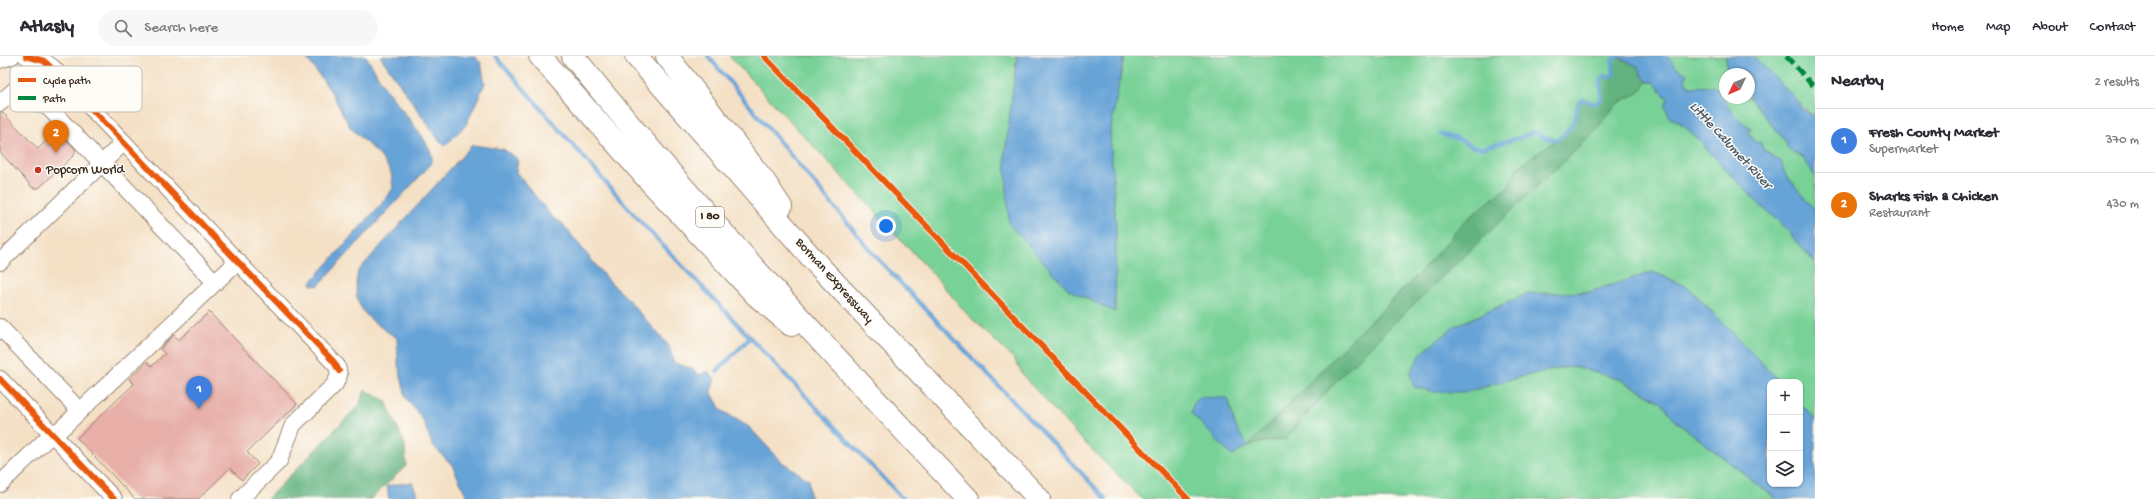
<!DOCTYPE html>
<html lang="en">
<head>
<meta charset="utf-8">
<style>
	:root { --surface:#fff; --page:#f7f7f7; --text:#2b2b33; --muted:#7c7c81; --line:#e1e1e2; --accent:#b45309 }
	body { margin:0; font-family:"Gochi Hand",sans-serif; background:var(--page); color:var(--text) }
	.controls { position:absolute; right:12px; bottom:12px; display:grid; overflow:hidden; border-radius:8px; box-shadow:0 1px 3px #0004 }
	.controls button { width:36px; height:36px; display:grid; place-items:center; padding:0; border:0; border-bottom:1px solid var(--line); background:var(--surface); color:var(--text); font:20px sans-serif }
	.compass { position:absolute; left:1719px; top:12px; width:36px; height:36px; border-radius:50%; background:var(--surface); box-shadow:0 1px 3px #0004; rotate:226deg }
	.you { position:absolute; left:886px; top:170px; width:14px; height:14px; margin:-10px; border:3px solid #fff; border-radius:50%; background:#1a73e8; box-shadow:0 0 0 6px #1a73e833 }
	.badge { display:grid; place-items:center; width:26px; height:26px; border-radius:50%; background:var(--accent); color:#fff; font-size:13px; font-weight:700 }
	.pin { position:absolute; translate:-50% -33px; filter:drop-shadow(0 1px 2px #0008) }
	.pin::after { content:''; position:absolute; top:21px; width:14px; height:12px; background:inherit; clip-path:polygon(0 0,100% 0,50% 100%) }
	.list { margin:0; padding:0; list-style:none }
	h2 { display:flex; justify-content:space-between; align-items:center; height:52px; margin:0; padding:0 16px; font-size:17px }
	h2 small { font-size:13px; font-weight:400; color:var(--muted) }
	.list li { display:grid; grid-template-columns:26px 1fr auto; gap:12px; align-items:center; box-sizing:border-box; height:64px; padding:0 16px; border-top:1px solid var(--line) }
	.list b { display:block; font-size:15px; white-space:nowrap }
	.list p { margin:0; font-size:13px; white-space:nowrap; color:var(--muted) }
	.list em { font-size:13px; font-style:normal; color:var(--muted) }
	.icon { flex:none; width:22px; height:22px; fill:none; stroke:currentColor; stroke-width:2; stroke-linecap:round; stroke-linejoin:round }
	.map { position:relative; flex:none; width:1815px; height:443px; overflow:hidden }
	header { display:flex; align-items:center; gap:24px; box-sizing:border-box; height:56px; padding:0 20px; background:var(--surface); border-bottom:1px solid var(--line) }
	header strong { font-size:19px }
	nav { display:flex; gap:22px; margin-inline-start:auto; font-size:14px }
	.search { width:280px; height:36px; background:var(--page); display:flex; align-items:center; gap:10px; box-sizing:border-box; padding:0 14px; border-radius:22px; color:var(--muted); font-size:15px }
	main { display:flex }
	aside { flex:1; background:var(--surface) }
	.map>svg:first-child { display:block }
</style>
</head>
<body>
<header>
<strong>Atlasly</strong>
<div class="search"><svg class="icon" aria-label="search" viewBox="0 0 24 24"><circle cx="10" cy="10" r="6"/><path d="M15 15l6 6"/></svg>Search here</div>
<nav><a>Home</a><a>Map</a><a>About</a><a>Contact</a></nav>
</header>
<main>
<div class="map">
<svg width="1815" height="443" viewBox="0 0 1815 443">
	<rect width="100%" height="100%" fill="#fdfcf7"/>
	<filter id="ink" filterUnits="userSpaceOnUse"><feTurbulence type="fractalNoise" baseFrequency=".025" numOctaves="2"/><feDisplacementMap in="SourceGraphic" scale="8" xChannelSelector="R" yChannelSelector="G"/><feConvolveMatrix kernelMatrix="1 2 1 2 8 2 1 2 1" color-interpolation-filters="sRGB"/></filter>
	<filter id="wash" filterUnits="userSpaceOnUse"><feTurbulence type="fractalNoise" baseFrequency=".012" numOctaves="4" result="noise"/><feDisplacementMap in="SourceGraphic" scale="16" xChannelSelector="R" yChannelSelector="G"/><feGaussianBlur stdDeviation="0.9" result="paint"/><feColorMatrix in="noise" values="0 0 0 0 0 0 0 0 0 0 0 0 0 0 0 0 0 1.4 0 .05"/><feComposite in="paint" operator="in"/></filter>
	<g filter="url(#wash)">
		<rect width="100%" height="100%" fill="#f4e0c5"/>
		<path fill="#78d197" stroke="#5a7e5a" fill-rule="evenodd" d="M729 0H1017L1005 99 1115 256 1116 172 1110 77 1124 0H1615L1612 4 1614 18C1604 26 1604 40 1595 48L1586 44 1577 48 1575 61 1565 78 1518 111 1509 130 1461 168 1445 189 1412 225 1350 285 1249 389 1286 382 1337 324 1394 267 1595 75C1602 66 1609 55 1618 48 1630 37 1637 44 1647 26H1654L1668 43 1670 62 1678 65 1691 76 1761 150 1784 170 1815 207V363L1800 347V326H1780L1688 231 1653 216 1589 236 1527 238 1455 270 1422 297 1410 317 1523 320 1572 310 1622 324 1661 346 1677 366 1777 443H1142L1079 381 1025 322 1014 303 967 258 933 218ZM1228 342 1235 370 1232 400Z
			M1667 0H1726L1727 15 1730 18H1725V42L1749 41 1786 86 1788 93 1802 101 1815 120V154L1785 118 1780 106 1753 85 1748 75 1736 63 1713 30 1690 31 1685 25 1680 13 1676 11Z
			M1753 0H1815V62C1794 42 1774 21 1753 0Z"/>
		<path fill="#62b380" stroke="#4e6e4f" d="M1616 1 1639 11 1641 18 1647 26C1637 44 1630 37 1618 48 1609 55 1602 66 1595 75L1394 267 1337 324 1286 383 1261 386 1248 390 1350 285 1412 225 1445 189 1461 168 1509 130 1518 111 1565 78 1575 61 1577 48 1581 44H1585L1595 48 1601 43V23L1605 19 1610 22 1614 18 1612 4Z
			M365 334 386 345 405 389 406 410 371 443H267L359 349Z"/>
		<path fill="#66a3d7" stroke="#50667a" d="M305 0H366L385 32 423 81 432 99V107L420 120 318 230 312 229 311 226 384 145 393 132 391 116 380 100 350 71 330 34Z
			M380 0H474L481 7 485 27 466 69 445 90 438 83Z
			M1017 0H1124L1110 77 1116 172 1115 256 1069 234 1009 168 1005 99Z
			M1615 0H1667L1676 11 1687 18 1685 25 1690 31 1713 30C1728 42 1732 65 1751 71L1752 74 1748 75 1753 85 1761 87 1763 94 1781 106 1785 118 1815 154V207L1784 170 1761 150 1691 76 1678 65 1670 62 1665 50 1668 43 1654 26H1647L1641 18 1639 11Z
			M1726 0H1753L1794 41 1802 52 1815 62V120L1802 101 1788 93 1786 86 1749 41V18H1730L1727 15Z
			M472 89 503 93 518 103 516 116 553 162 561 166 606 222 625 240 669 290 674 307 691 312 699 319 708 315 715 323 711 335 721 354 749 371 782 406 809 424 810 443H468L452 409 432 389 423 364 406 342 398 308 397 282C368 263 350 253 358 215Z
			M1653 216 1688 231 1780 326H1770V428H1800V347L1815 363V443H1777L1677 366 1661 346 1622 324 1572 310 1523 320 1467 336H1435L1414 331 1410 317 1422 297 1455 270 1527 238 1589 236Z
			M1200 341 1228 342 1235 370 1248 390 1232 400 1191 357 1193 349Z
			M412 426 419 443H389L387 430Z"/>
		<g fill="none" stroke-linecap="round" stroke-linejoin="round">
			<path stroke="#66a3d7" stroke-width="4" d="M495 0 638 163 903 443
				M708 0 876 201 1106 443
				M1440 78 1459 83 1473 91 1483 92 1525 80 1535 75 1543 81 1556 84C1565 78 1573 70 1576 59 1577 53 1576 49 1581 44H1585L1595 48 1601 43V23L1605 19 1609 22 1614 18 1612 4 1618 0
				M717 315 750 282"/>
		</g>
		<g id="blocks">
			<path fill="#e7afa8" d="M0 54 38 93 57 74 75 93V98L39 132H33L0 96Z
				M209 256 297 348 247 396 258 408 242 424 230 412 198 443H135L77 382 134 328 129 323 147 306 152 310 165 298 160 293 174 279 179 284Z"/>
		</g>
	</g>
	<g filter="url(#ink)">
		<use href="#blocks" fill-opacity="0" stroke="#988572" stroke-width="1"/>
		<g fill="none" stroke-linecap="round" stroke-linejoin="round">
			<defs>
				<path id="minor" d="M26 0 44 5 52 11 337 310 339 319 335 328 293 369 279 405 240 443
					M0 4 12 0
					M0 47 18 31 35 47 48 51 215 226
					M48 51 70 30
					M0 206 124 86
					M0 271 80 355
					M0 323 114 443
					M0 428 52 378 61 373 80 355 238 205"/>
				<path id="highway" d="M540 0 645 120 757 240 791 269
					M573 0C697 154 833 299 968 443
					M636 0 818 209 1039 443
					M667 0 764 125 781 151"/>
			</defs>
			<use href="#minor" stroke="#988572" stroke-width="18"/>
			<use href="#highway" stroke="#988572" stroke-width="24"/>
			<use href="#minor" stroke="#fff" stroke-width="16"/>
			<use href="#highway" stroke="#fff" stroke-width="22"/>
			<path stroke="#00873e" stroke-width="5" stroke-dasharray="10 5" stroke-linecap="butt" d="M1786 0 1815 32"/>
			<defs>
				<path id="cycleway" d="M26 0 44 5 60 20 334 306 339 315
					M764 0 1188 443
					M0 323 114 443"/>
			</defs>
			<use href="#cycleway" stroke="#fdfcf7" stroke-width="8"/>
			<use href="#cycleway" stroke="#e8590c" stroke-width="6"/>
		</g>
	</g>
	<circle fill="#c8321e" stroke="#fdfcf7" stroke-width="1.5" cx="38" cy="114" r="4"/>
	<g text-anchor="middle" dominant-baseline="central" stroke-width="3" stroke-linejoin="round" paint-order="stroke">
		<rect fill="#fdfcf7" stroke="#75695f" stroke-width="1" x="696" y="151" width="28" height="20" rx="3"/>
		<g font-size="12" font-weight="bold" fill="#3b2a1e">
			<text x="710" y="161">I 80</text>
		</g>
		<g font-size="13" fill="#3b2a1e" stroke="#fdfcf7" text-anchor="start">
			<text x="46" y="114">Popcorn World</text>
		</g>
		<g font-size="13" fill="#3b2a1e" stroke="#fdfcf7">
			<text transform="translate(834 225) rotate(48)">Borman Expressway</text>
		</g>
		<g font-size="14" font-style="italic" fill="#4c5a68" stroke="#fdfcf7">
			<text transform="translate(1730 90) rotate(47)">Little Calumet River</text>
		</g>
	</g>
	<rect x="10" y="10" width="132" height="46" rx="6" fill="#fdfcf7" stroke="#c3bdb6" stroke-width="1"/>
	<rect x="18" y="22" width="18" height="4" fill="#e8590c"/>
	<rect x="18" y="40" width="18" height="4" fill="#00873e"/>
	<g font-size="11" fill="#3b2a1e">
		<text x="43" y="28">Cycle path</text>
		<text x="43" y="46">Path</text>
	</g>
</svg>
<div class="controls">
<button>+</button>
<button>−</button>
<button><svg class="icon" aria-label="layers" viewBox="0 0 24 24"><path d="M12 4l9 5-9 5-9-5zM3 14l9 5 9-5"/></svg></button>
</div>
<svg class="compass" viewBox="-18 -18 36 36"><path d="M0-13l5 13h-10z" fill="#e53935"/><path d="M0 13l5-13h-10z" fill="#7c7c81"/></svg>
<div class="you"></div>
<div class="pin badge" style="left:199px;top:353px;background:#3f7fe0">1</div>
<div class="pin badge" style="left:56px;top:97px;background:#e8710a">2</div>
</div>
<aside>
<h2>Nearby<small>2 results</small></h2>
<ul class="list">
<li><span class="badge" style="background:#3f7fe0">1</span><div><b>Fresh County Market</b><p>Supermarket</p></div><em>370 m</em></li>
<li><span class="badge" style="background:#e8710a">2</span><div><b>Sharks Fish &amp; Chicken</b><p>Restaurant</p></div><em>430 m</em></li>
</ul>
</aside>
</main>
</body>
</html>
